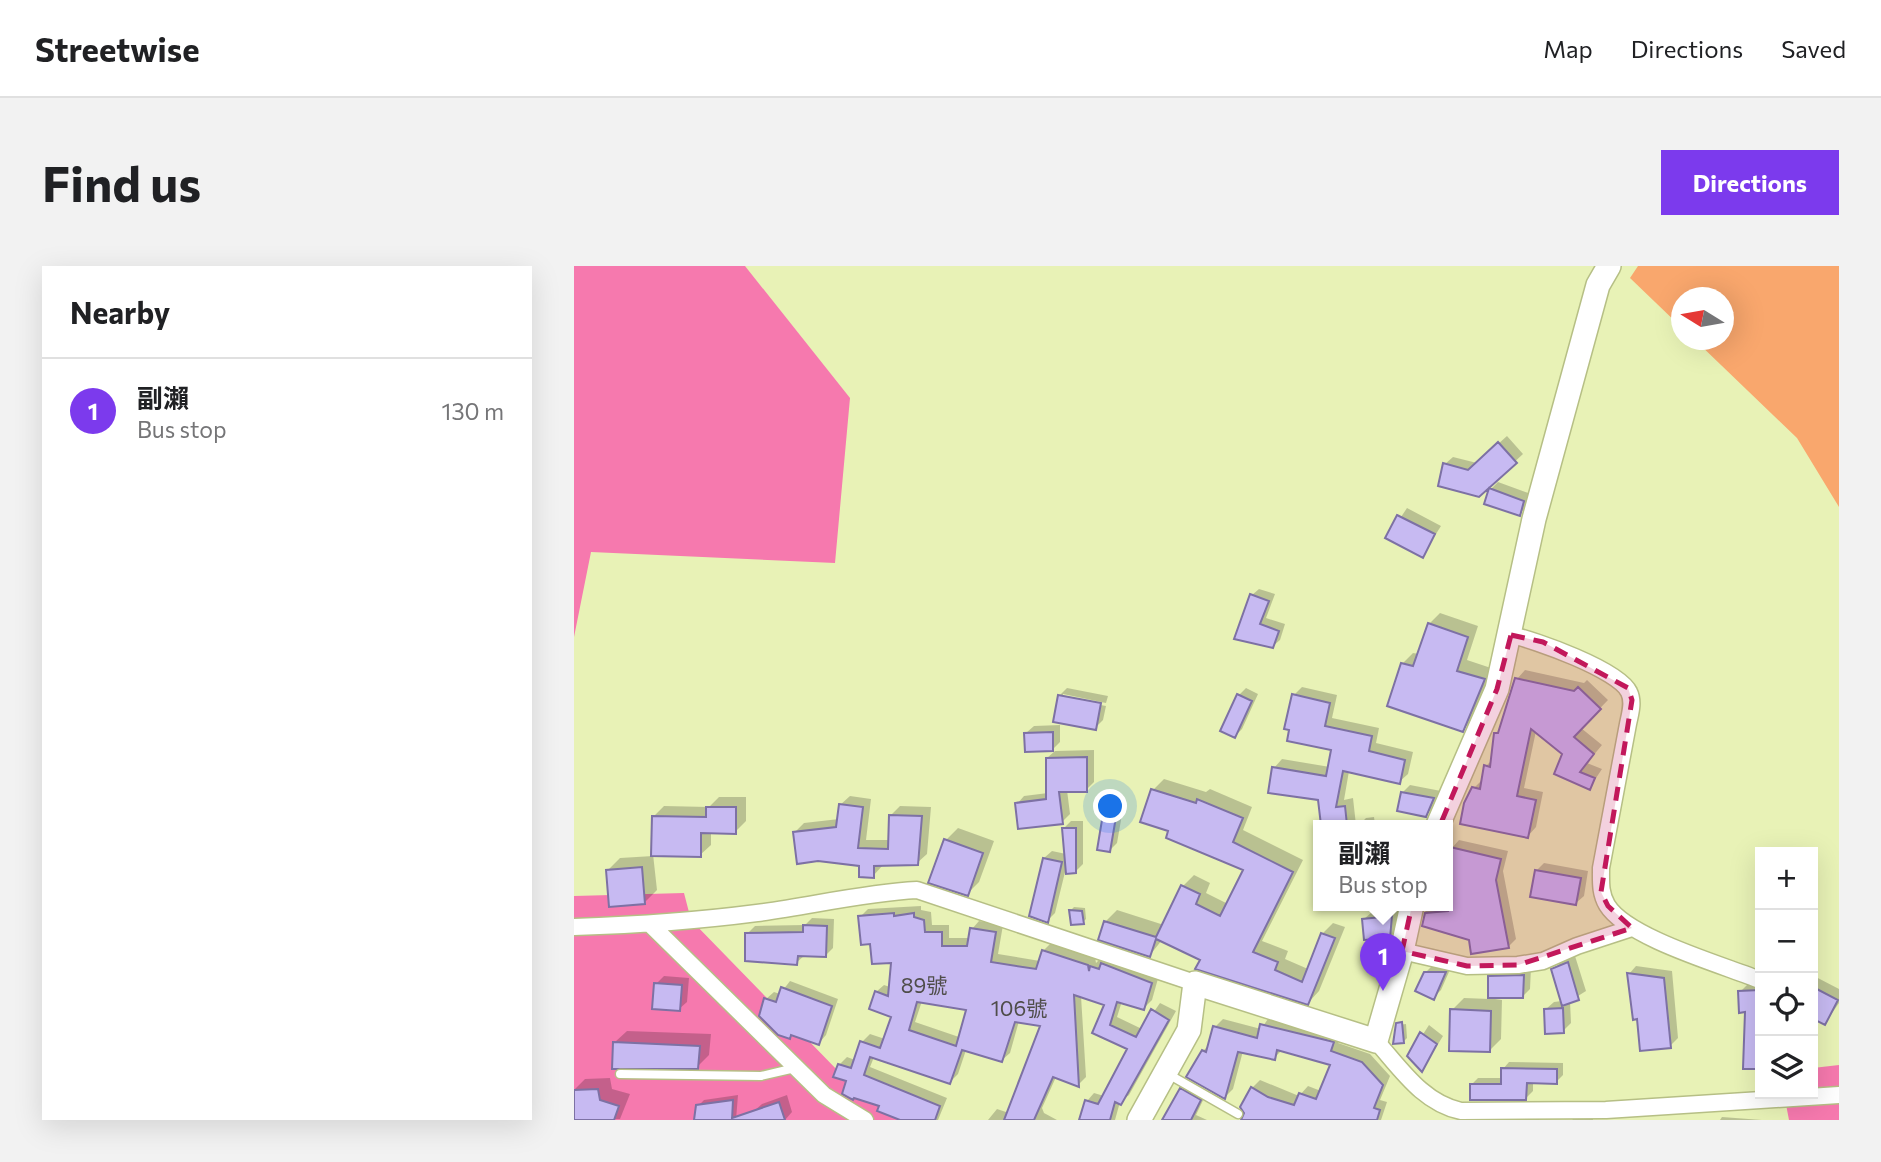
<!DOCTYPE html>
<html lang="en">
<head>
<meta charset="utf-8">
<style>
	:root { --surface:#fff; --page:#f2f2f2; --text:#202124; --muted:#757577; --line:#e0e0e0; --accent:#7c3aed }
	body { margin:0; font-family:Commissioner,"Noto Sans TC",sans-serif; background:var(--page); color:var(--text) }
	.controls { position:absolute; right:21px; bottom:21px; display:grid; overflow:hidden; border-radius:0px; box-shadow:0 7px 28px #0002 }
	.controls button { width:63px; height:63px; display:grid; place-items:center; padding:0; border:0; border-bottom:2px solid var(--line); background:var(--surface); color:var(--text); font:35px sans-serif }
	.compass { position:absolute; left:1097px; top:21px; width:63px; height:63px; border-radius:50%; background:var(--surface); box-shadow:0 7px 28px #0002; rotate:281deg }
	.you { position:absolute; left:537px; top:541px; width:24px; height:24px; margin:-18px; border:5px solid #fff; border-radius:50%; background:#1a73e8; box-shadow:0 0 0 10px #1a73e833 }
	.badge { display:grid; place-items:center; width:46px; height:46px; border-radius:50%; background:var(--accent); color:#fff; font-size:23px; font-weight:700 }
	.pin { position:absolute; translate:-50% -58px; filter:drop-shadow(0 2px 4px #0008) }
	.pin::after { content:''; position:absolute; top:37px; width:24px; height:21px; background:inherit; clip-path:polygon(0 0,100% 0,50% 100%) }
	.popup { position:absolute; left:739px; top:554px; width:140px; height:91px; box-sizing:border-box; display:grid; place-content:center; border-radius:0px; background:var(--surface); filter:drop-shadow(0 2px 5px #0005); font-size:23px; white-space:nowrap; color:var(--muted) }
	.popup b { font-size:26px; color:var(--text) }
	.popup::after { content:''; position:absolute; left:50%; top:100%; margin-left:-14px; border:14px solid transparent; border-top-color:var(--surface) }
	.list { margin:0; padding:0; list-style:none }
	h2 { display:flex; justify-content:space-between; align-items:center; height:91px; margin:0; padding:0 28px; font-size:30px }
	h2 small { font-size:23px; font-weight:400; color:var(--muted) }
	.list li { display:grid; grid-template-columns:46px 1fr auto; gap:21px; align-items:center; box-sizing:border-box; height:105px; padding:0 28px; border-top:2px solid var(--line) }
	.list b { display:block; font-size:26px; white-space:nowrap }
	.list p { margin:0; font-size:23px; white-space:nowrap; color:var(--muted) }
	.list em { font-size:23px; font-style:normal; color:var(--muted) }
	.icon { flex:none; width:38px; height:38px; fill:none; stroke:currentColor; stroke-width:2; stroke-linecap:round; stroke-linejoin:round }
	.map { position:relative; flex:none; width:1265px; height:854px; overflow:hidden; border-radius:0px }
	header { display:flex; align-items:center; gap:42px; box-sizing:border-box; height:98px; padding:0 35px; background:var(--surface); border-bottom:2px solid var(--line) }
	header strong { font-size:33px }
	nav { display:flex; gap:38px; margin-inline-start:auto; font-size:24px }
	.intro { display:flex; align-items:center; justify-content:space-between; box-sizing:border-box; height:168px; padding:0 42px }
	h1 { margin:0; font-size:49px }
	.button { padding:18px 32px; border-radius:0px; background:var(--accent); color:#fff; font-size:24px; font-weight:700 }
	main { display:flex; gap:42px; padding:0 42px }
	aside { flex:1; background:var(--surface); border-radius:0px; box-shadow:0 7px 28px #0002 }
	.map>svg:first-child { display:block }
</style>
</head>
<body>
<header>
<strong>Streetwise</strong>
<nav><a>Map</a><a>Directions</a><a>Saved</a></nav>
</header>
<div class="intro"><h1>Find us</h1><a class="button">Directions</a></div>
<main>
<aside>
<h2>Nearby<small></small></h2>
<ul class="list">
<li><span class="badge">1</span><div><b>副瀨</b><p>Bus stop</p></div><em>130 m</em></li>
</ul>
</aside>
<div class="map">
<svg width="1265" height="854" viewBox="0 0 1265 854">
	<rect width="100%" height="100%" fill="#e8f2b6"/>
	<path fill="#f9a76d" d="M1064 0H1265V241L1223 172 1121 74H1150V32H1108L1107 61 1056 12Z"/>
	<path fill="#f679ae" d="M0 0H171L276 132 261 297 17 286 0 371Z
		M110 627 117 654 268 809 340 854H0V630Z
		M1265 799V854H1215L1210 828H1239V802Z"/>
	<path fill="#0003" fill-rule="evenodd" d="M933 170 949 188 905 229 871 198 879 191 903 197Z
		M924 216 957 228 953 241 945 248 917 223Z
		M833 242 867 260 848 290 813 272Z
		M685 323 701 328 692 352 711 358 706 374 699 380 662 372 678 329Z
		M866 347 904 360 893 394 920 403 900 452 889 464 828 398 839 387 845 388 855 358Z
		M951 404 1010 417 1013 414 1034 434 1007 462 1028 479 1013 497 1028 503 1016 521 991 488 962 465 950 522 969 526 962 561 954 570 900 522 908 514 912 500 919 493 922 468 927 462 943 413Z
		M728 421 763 429 758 452 805 462 802 477 839 486 834 508 825 516 775 505 770 534 779 532 782 559H749L745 532 700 502 708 493 756 501 759 483 720 429Z
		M493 422 534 430 532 437 489 428V432L532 440 529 454 521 462 485 430Z
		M672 422 684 428 668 463 661 470 665 429Z
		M486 459V476L479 483 452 467 460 460Z
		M520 484V516L512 524H493L496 548 488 556 443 538 450 530 474 527 473 492 481 485Z
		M590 513 632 526 636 523 678 541 669 564 729 594 688 675 714 685 711 693 734 703 748 668 759 657 771 661 745 725 734 737 588 674 576 689 527 673 532 655 543 644 590 659 609 620 620 609 636 617 632 627 654 638 671 603 597 564 579 524Z
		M836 519 867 525 860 541 852 549 828 527Z
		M276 530 297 533 292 574H316L317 549 326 540 357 541 353 588 343 597 309 599 299 610 287 598 220 567 230 557 265 553 266 539Z
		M145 531H172V555L161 566H137V579L126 589 79 588 83 624 71 636 34 604 46 592 79 590 80 550 90 540 135 541Z
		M538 542 549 543 543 577 536 584 531 549Z
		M800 551 801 559H785L792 552Z
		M497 555H509V598L501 606 493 598 481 647 473 655 470 592 478 585 492 588 490 562Z
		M384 562 420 575 405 616 393 628 372 574Z
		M885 574 934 585 929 605 942 673 934 681 850 659 852 639H874V592L878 582Z
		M970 597 1014 605 1010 630 1002 637 962 605Z
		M347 640V644L357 646 358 659H375V672H396L398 663 405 655 429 659 424 688 466 695 469 685 477 677 521 691 522 697 526 693 585 709 578 734 570 742 548 735 543 751 568 763 586 737 602 745 555 829 546 836 541 854H514L513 835 520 827 530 830 556 782 520 766 532 738 507 730 512 811 504 819 482 811 468 842 470 847 483 854H414L423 843 435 847 469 759 445 755 436 787 428 794 392 784 384 808 376 816 300 791 296 801 373 832 364 854H329L274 814 265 799 273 791 281 794 288 776 296 768 311 773 319 749 302 726 310 719 316 721 319 695 298 676 286 651 294 643ZM348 735 395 743 385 771 341 756Z
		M500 641 511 642 512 653 509 656 497 644Z
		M825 643 824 663 816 671 790 653 798 646Z
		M238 652 260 653 259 682 251 690 231 689 222 697 173 668 181 660 231 659Z
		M1001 690 1012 725 996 735 997 757 989 765 972 743 980 736 988 735 979 704 987 696Z
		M859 699H878L867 724 859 732 851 707Z
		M1062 700 1098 705 1104 772 1096 780 1065 752 1055 708Z
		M957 702 956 723 949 730H921V733L928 734 927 773 915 785 878 744 890 732 916 733V711L924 703Z
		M90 710 115 712 113 736 105 743 82 718Z
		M1240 710 1265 723V737L1251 757 1239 751Z
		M216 715 264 733 252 769 245 777 218 768 215 771 192 733 200 726 206 728Z
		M1186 717V744L1166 745V726L1174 718Z
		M696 750 767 768 764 777 796 788 816 810 806 834 813 836 807 854H672L678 822 686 814 725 830 734 820 747 825 758 798 709 783 700 792 669 785 659 823 651 831 629 785 637 777 641 761 649 753 687 763Z
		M832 758 833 772 830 775 824 759Z
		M855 759 869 770 848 804 835 790Z
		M53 765 137 768 135 789 123 801 41 776Z
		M935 796 989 797V809L982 816 959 815V825L952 832 897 819 904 812H929V803Z
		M36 812 38 823 56 828 46 853 0 854V824L11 813Z
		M615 816 633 826 622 849 633 854H591Z
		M164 829 162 854H125L124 840 130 834Z
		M213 829 218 846 211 854H183L180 845 188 838Z
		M1001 851 1019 853V854H998Z
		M1148 851 1188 854H1146Z"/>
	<path fill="#c7baf2" stroke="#7d71a4" stroke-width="2" fill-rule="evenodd" d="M924 176 943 197 905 231 864 220 869 197 894 204Z
		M915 222 950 235 946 250 910 238Z
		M823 249 861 268 849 292 811 272Z
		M676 328 695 335 686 358 705 365 699 382 660 373Z
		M854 357 894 371 883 405 911 413 889 466 813 440 827 397 839 400Z
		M941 412 1000 425 1004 421 1027 443 1000 471 1020 488 1006 506 1021 512 1016 524 980 508 988 488 957 463 943 530 962 534 954 572 886 558 890 537 898 521 906 523 910 499 916 501 920 467H924Z
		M663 428 678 435 661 472 646 465Z
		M718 428 756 437 751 460 798 470 795 485 831 494 826 518 769 505 762 541 771 540 773 559H747L744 534 694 527 698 501 752 510 757 484 713 475 715 464 710 463Z
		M484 429 527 437 522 464 479 456Z
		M479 466V485L451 486 450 467Z
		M513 491V526H485L489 558 444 563 441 537 472 533V492Z
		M577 523 622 537 623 533 669 552 659 576 719 606 679 686 704 696 701 704 728 716 747 667 761 672 734 739 621 703 626 694 582 673 576 691 524 674 530 655 582 671 607 619 626 628 622 638 646 650 669 604 592 572 594 565 566 556Z
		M827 526 860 532 852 551 823 545Z
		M265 538 289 541 284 582 314 583 315 549 348 550 344 599 300 600V612L285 611V600L244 595 223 598 219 566 262 561Z
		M132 541H162V568L127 567V591L77 590 78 550 132 551Z
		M529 548 542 551 536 586 523 584Z
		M488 562H502V607L492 608Z
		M370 573 409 587 394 630 354 617Z
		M876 581 927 593 922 614 935 682 897 688 895 674 848 660 851 647 874 645Z
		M469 592 488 596 474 657 455 650Z
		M68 601 71 638 35 641 32 604Z
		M961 604 1007 612 1002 639 956 631Z
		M495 644 508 645 510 658 497 659Z
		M320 647V650L340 647V651L350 654 351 666H368V680H393L396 662 422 666 417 696 462 703 468 684 514 699 515 705 516 700 525 703 527 697 578 717 570 744 543 736 536 759 562 771 577 743 595 754 547 839 541 836 536 854H505L511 834 524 838 553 783 518 767 530 739 500 729 505 821 479 811 460 854H430L466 760 441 756 428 796 388 784 376 818 296 791 290 809 366 840 361 854H326L303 845 305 840 280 832 279 834 268 828 272 815 259 811 264 798 277 802 286 775 306 782 317 751 295 743 301 725 314 730 317 697 298 698 296 678 287 679 284 650ZM343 736 392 744 382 780 335 764Z
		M818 650 816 672 790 674 788 653Z
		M229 659 253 660 252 691 224 690 223 699 171 695V667L229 666Z
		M994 696 1005 734 988 740 977 703Z
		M850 706H872L860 734 841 725Z
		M1053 707 1090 712 1097 782 1066 785 1063 753 1059 754Z
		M950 709 949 732H914V710Z
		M80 717 108 719 106 745 78 743Z
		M207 721 258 740 245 779 217 769 216 773 204 769 185 750 190 732 202 736Z
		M1239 721 1264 734 1251 759 1239 753Z
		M1186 724V803H1169L1171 746 1165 747 1164 725Z
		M989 742 990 767 971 768 970 743Z
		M876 743 917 745 916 786 875 785Z
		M828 756 830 777 819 778 822 757Z
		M686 758 760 776 757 785 788 796 809 819 800 842 806 844 803 854H667L670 847 666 841 677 821 694 831 720 839 725 827 742 833 756 799 703 784 701 794 664 786 651 833 612 811 628 784 632 786 639 760 683 772Z
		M846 766 863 778 848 806 833 790Z
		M39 776 126 780 124 803H38Z
		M927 802 983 803V818L953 817 952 834H896V818H927Z
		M606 822 627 834 617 854H588Z
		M24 823 26 834 45 840 40 854H0V824Z
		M159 834 158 854H120L122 839Z
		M205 836 211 854H158V852Z"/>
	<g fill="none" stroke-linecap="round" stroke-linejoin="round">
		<defs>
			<path id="lane" d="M46 808 187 810 221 802
				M594 808 664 848"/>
			<path id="street" d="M937 369C961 374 1045 404 1055 426 1060 436 1056 448 1054 458L1027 602C1027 616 1026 627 1033 639 1053 672 1149 699 1186 714
				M77 659 250 829 291 854
				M0 661C61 659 122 655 183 647 237 640 288 627 343 624L621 717
				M828 685 893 700 944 699 969 695 1003 680 1058 662
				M802 775C827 803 849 837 887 845L1032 844 1265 829"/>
			<path id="secondary" d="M864 559 923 423 960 253 1024 19 1035 0
				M565 854 615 764 621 717 802 775 828 685 838 639"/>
		</defs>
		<use href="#lane" stroke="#b6bf85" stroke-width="11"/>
		<use href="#street" stroke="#b6bf85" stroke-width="19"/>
		<use href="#secondary" stroke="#b6bf85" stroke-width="26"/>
		<use href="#lane" stroke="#fff" stroke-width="8"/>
		<use href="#street" stroke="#fff" stroke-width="16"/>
		<use href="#secondary" stroke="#fff" stroke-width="23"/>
	</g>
	<path fill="#c2185b" fill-opacity="0.2" stroke="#c2185b" stroke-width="5" stroke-dasharray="14 9" stroke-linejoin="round" d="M937 369 969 376 1054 422 1058 434 1027 626 1034 640 1058 662 944 699 893 700 828 685 844 612 923 423Z"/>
	<g text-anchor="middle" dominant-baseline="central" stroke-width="7" stroke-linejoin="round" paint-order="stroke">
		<g font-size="21" fill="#4f4d4a">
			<text x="350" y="718">89號</text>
			<text x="445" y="741">106號</text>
		</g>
	</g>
</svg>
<div class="controls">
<button>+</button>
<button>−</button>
<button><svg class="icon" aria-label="locate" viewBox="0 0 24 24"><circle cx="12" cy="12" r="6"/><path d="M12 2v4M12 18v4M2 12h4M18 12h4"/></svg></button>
<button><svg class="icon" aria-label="layers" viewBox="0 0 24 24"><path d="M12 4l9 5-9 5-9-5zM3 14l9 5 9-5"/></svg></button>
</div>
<svg class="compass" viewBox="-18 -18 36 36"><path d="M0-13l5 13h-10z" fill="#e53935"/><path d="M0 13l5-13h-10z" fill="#757577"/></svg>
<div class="you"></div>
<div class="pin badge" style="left:809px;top:725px">1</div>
<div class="popup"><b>副瀨</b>Bus stop</div>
</div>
</main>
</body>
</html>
